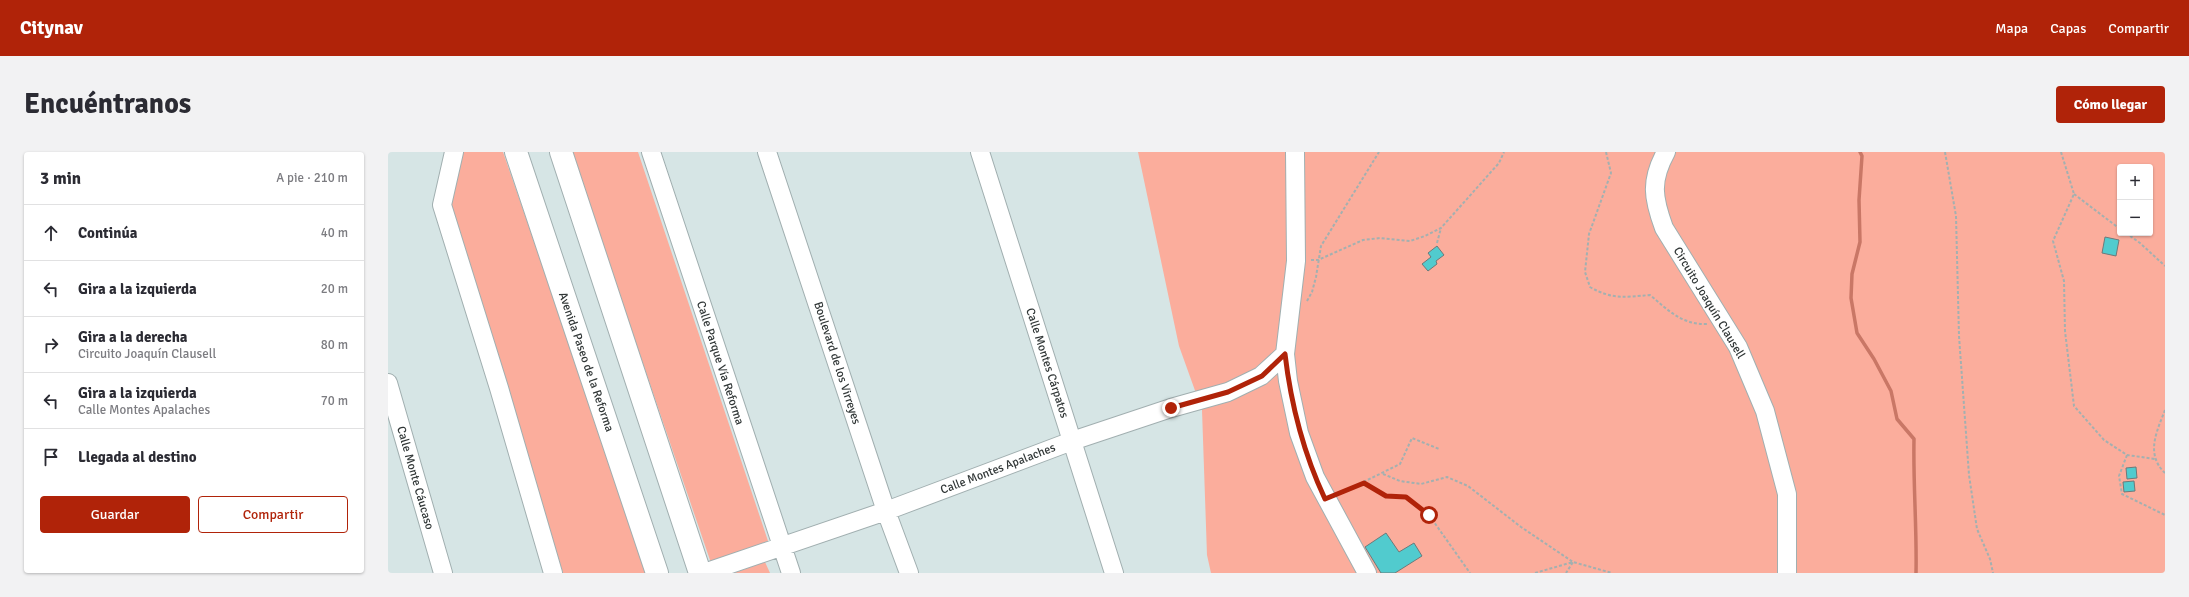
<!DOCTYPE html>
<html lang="es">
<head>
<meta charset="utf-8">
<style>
	:root { --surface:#fff; --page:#f2f2f3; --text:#2b2b33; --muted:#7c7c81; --line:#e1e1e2; --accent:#b02309 }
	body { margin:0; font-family:Signika,sans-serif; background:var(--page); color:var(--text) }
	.controls { position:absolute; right:12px; top:12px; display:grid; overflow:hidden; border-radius:4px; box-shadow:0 1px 3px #0004 }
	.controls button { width:36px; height:36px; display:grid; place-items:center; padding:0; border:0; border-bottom:1px solid var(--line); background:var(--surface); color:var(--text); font:20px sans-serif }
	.stop { position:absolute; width:12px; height:12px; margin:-9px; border:3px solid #b02309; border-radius:50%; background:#fff }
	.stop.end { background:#b02309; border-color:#fff; box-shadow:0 1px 4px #0008 }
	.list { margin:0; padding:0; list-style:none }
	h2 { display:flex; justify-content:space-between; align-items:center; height:52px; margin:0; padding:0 16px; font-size:17px }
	h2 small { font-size:13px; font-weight:400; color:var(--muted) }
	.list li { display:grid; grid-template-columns:26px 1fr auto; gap:12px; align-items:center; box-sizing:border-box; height:56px; padding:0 16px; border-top:1px solid var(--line) }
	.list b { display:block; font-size:15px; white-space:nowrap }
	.list p { margin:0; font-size:13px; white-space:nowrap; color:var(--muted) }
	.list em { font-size:13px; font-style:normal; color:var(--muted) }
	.actions { display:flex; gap:8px; padding:12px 16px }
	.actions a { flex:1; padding:9px 0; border:1px solid var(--accent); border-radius:4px; text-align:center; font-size:14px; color:var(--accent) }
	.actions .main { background:var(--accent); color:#fff }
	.icon { flex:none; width:22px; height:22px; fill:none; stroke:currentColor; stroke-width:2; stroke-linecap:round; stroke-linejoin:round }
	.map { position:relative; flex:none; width:1777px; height:421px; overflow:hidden; border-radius:4px }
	header { display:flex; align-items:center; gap:24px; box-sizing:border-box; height:56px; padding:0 20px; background:var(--accent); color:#fff }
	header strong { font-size:19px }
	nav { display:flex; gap:22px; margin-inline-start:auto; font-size:14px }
	.intro { display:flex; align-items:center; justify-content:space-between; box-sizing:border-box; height:96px; padding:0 24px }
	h1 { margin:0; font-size:28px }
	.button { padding:10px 18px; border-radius:4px; background:var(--accent); color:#fff; font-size:14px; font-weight:700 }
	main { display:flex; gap:24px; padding:0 24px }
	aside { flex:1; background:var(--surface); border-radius:4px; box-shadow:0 1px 3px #0004 }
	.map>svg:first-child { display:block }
</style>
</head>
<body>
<header>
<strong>Citynav</strong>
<nav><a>Mapa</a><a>Capas</a><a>Compartir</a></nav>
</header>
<div class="intro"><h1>Encuéntranos</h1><a class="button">Cómo llegar</a></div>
<main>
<aside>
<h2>3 min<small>A pie · 210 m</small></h2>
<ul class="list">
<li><svg class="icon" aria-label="ahead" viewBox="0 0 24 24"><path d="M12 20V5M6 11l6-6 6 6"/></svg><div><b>Continúa</b></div><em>40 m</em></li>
<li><svg class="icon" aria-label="left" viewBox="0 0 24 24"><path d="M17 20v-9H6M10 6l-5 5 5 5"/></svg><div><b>Gira a la izquierda</b></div><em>20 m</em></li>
<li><svg class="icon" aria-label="right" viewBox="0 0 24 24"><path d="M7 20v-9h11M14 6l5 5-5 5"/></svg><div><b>Gira a la derecha</b><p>Circuito Joaquín Clausell</p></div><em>80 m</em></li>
<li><svg class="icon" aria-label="left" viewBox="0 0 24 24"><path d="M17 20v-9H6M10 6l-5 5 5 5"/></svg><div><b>Gira a la izquierda</b><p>Calle Montes Apalaches</p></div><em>70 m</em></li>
<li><svg class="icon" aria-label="arrive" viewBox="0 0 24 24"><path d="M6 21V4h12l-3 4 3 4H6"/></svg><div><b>Llegada al destino</b></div></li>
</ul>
<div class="actions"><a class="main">Guardar</a><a>Compartir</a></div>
</aside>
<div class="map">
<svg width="1777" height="421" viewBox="0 0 1777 421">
	<rect width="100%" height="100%" fill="#d6e5e5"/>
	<path fill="#fbad9c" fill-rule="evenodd" d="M74 0H115L261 421H175L61 49Z
		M183 0H250L380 389 323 411Z
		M750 0H1777V421H823L819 403 814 258 791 194ZM1732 15H1762V81H1732Z
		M377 410 382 421H346Z"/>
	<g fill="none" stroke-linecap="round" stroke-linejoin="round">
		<path stroke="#c97766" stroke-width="3.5" d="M1472 0 1474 4 1471 48 1472 90 1464 122 1463 146 1469 181 1486 207 1503 239 1509 267 1526 287C1525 332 1529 376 1528 421"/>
	</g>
	<path fill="#51cbce" stroke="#6c7a7a" d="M1717 85 1731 88 1728 104 1714 101Z
		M1049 94 1056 103 1048 109 1049 112 1040 119 1034 112 1043 105 1040 101Z
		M1748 315 1749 326 1739 327 1738 316Z
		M1746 329 1747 339 1736 340 1735 330Z
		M998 381 1011 400 1026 391 1034 404 1007 421H993L977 395Z"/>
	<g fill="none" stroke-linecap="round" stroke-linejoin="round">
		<defs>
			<path id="minor" d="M66 0 54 53 111 236 165 421
				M263 0 403 421
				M379 0 498 359 521 421
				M592 0 726 421
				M907 0 908 109 897 202 900 229 911 281 927 325 979 421
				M1278 0C1262 29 1265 46 1276 76L1350 195 1377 259 1399 342V421
				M0 231 55 421
				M316 421 498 359 684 289 783 256 840 240 873 224 897 202"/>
			<path id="major" d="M128 0 269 421
				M173 0 312 421"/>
		</defs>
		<use href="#minor" stroke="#a1afb0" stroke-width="20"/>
		<use href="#major" stroke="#a1afb0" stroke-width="24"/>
		<path stroke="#a3b0b0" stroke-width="2" stroke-dasharray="3 2" stroke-linecap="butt" d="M1218 0 1223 21 1201 82 1197 120 1202 135C1225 148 1237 145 1262 143 1280 158 1294 173 1319 172
			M1557 0 1568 64 1571 184 1581 323 1589 377 1602 407 1605 421
			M1673 0 1686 42 1665 89 1676 129 1677 179 1686 254 1716 288 1739 303 1767 307
			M1686 42 1732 77
			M1738 81 1752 91 1777 114
			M1049 91 1053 76
			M923 108H930L975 88 992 86 1022 89 1037 84 1053 76 1111 11 1116 0
			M919 149 924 140 928 125 933 94 991 0
			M1777 258C1769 279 1757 302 1777 321
			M1739 303 1731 324 1734 342 1777 363
			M995 322 1012 329 1033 332 1059 325 1080 334 1133 375 1185 410 1224 421
			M976 331 998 344 1018 345 1041 363 1082 421
			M953 341 1012 312 1024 286 1051 297
			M1147 421 1185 410 1178 421"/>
		<use href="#minor" stroke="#fff" stroke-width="18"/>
		<use href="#major" stroke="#fff" stroke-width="22"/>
	</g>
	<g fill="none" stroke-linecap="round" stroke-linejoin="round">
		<path stroke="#b02309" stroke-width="5" d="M783 256 840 240 874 224 897 202C903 253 915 300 937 347L976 331 998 344 1018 345 1041 363"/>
	</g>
	<g text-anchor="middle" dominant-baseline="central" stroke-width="3" stroke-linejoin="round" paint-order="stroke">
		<g font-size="12" fill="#313737" stroke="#fff">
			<text transform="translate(1321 151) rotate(59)">Circuito Joaquín Clausell</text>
			<text transform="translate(198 210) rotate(71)">Avenida Paseo de la Reforma</text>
			<text transform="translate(332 211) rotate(72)">Calle Parque Vía Reforma</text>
			<text transform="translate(449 211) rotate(72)">Boulevard de los Virreyes</text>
			<text transform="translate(659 211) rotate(72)">Calle Montes Cárpatos</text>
			<text transform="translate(610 317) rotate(-21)">Calle Montes Apalaches</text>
			<text transform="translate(27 326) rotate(74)">Calle Monte Cáucaso</text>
		</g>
	</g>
</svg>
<div class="controls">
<button>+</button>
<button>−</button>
</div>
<div class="stop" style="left:1041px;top:363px"></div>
<div class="stop end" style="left:783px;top:256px"></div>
</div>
</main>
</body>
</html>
